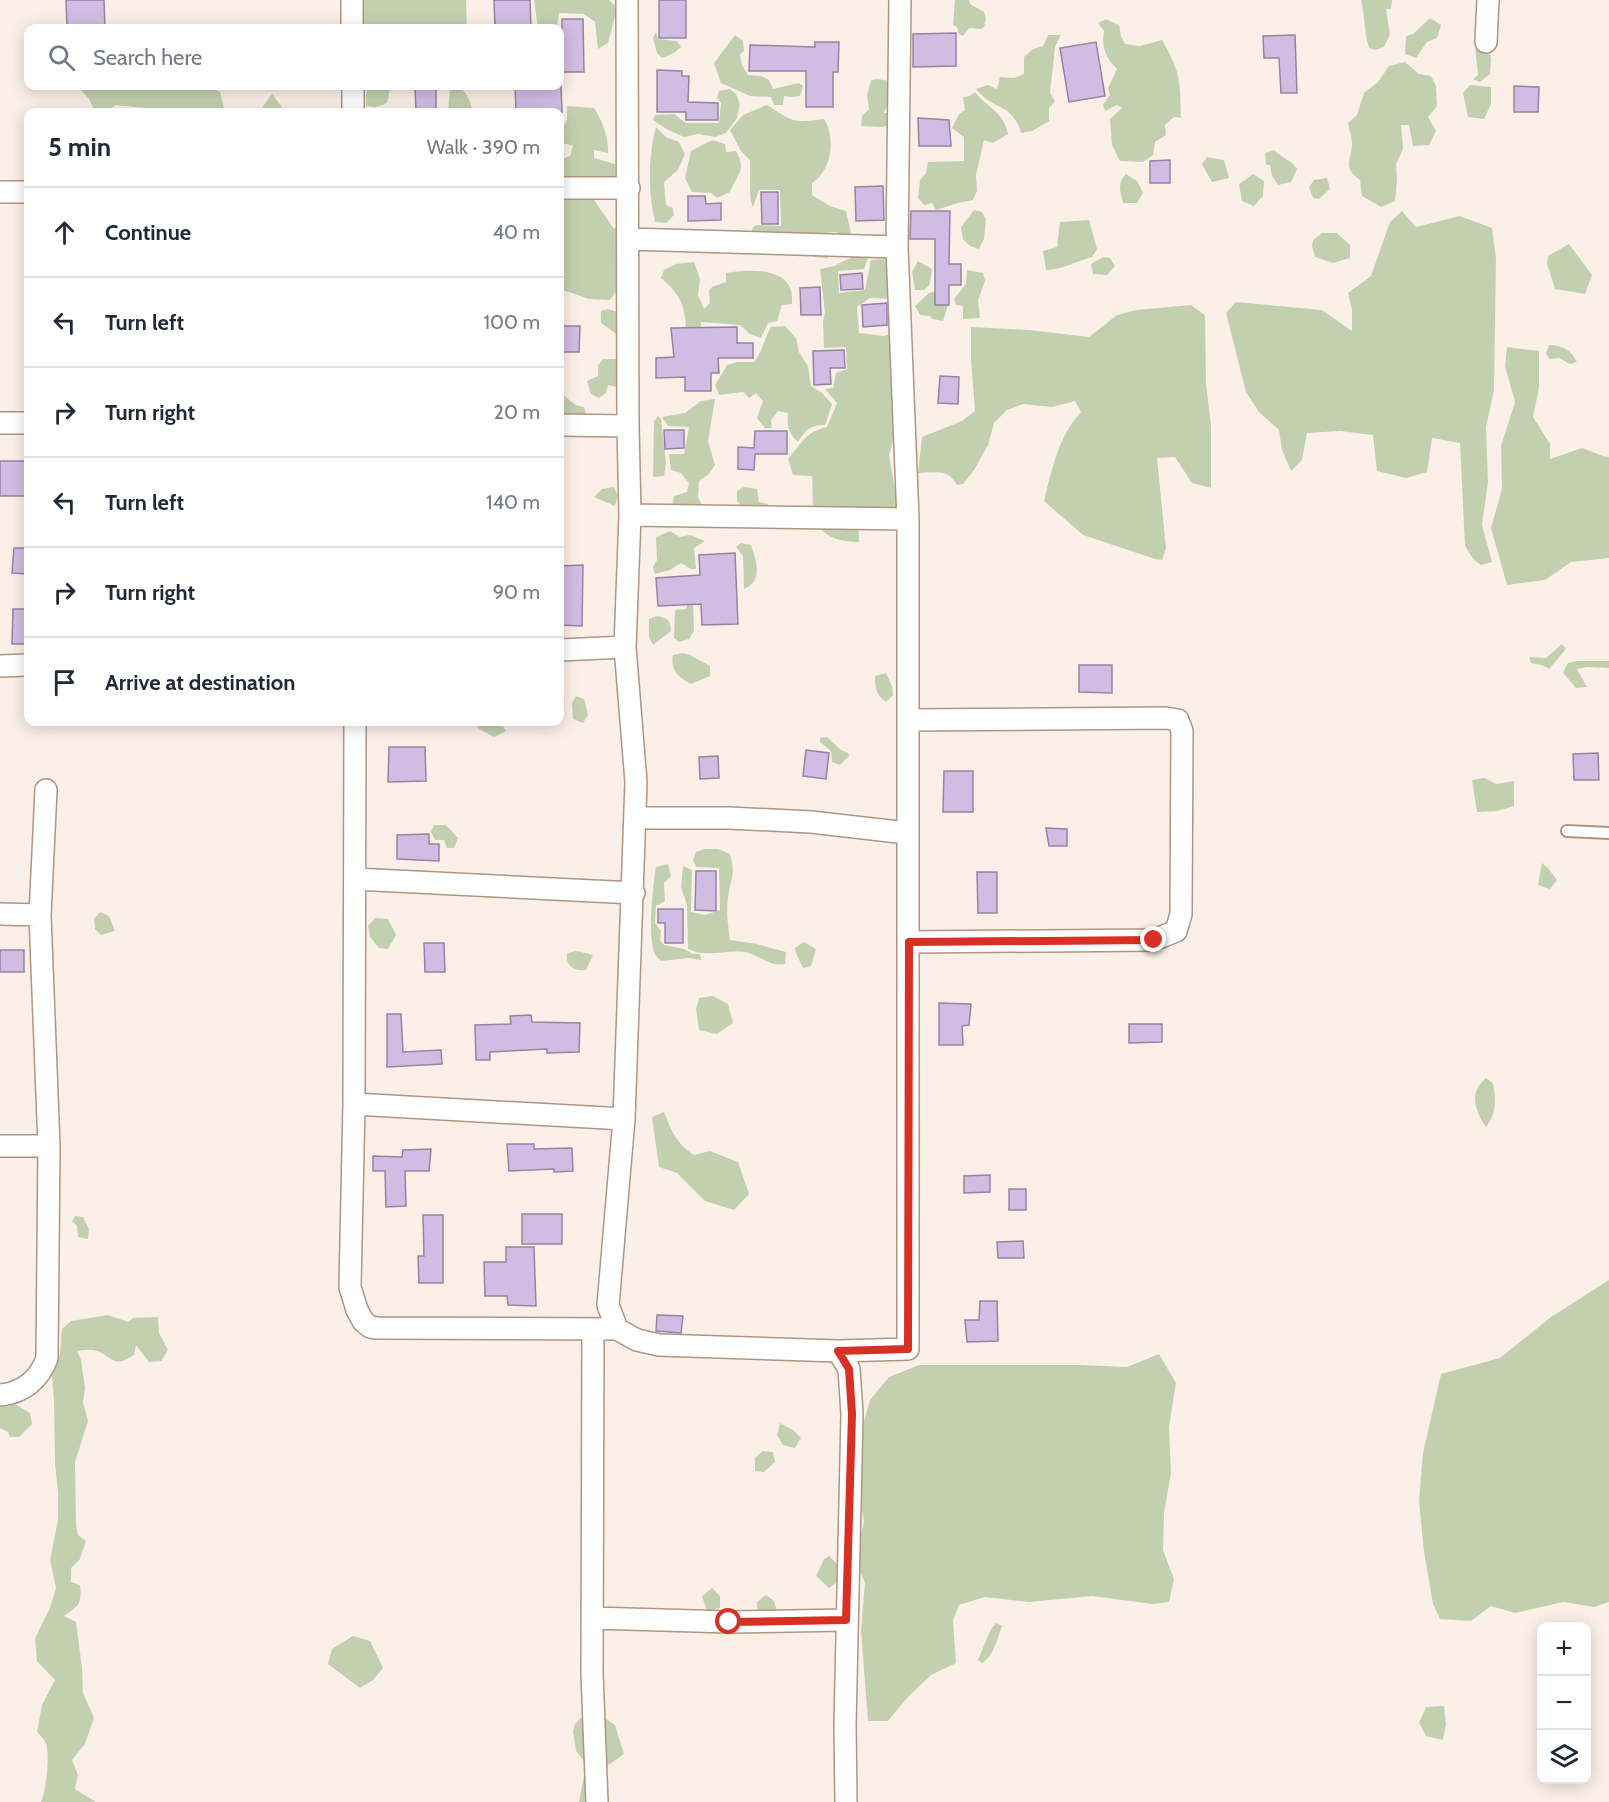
<!DOCTYPE html>
<html lang="en">
<head>
<meta charset="utf-8">
<style>
	:root { --surface:#fff; --page:#f2f2f3; --text:#1f2937; --muted:#747a83; --line:#e0e1e3 }
	body { margin:0; font-family:Cabin,sans-serif; background:var(--page); color:var(--text) }
	.controls { position:absolute; right:18px; bottom:18px; display:grid; overflow:hidden; border-radius:12px; box-shadow:0 3px 15px #0003 }
	.controls button { width:54px; height:54px; display:grid; place-items:center; padding:0; border:0; border-bottom:2px solid var(--line); background:var(--surface); color:var(--text); font:30px sans-serif }
	.stop { position:absolute; width:18px; height:18px; margin:-14px; border:4px solid #d93025; border-radius:50%; background:#fff }
	.stop.end { background:#d93025; border-color:#fff; box-shadow:0 2px 6px #0008 }
	.list { margin:0; padding:0; list-style:none }
	h2 { display:flex; justify-content:space-between; align-items:center; height:78px; margin:0; padding:0 24px; font-size:26px }
	h2 small { font-size:20px; font-weight:400; color:var(--muted) }
	.list li { display:grid; grid-template-columns:39px 1fr auto; gap:18px; align-items:center; box-sizing:border-box; height:90px; padding:0 24px; border-top:2px solid var(--line) }
	.list b { display:block; font-size:22px; white-space:nowrap }
	.list em { font-size:20px; font-style:normal; color:var(--muted) }
	.icon { flex:none; width:33px; height:33px; fill:none; stroke:currentColor; stroke-width:2; stroke-linecap:round; stroke-linejoin:round }
	.map { position:relative; flex:none; width:1609px; height:1802px; overflow:hidden }
	.search { position:absolute; background:var(--surface); box-shadow:0 3px 15px #0003; left:24px; top:24px; width:540px; height:66px; display:flex; align-items:center; gap:15px; box-sizing:border-box; padding:0 21px; border-radius:12px; color:var(--muted); font-size:22px }
	.panel { position:absolute; background:var(--surface); box-shadow:0 3px 15px #0003; left:24px; top:108px; width:540px; height:618px; border-radius:12px }
	.map>svg:first-child { display:block }
</style>
</head>
<body>
<div class="map">
<svg width="1609" height="1802" viewBox="0 0 1609 1802">
	<rect width="100%" height="100%" fill="#fbf0e8"/>
	<path fill="#c3d0b0" d="M343 0H466L467 27 441 28 432 26 429 28H364Z
		M534 0H609L617 8 608 43 598 49 595 22 584 14 559 13 557 28H538Z
		M955 0H969L970 4 984 12 986 19 984 27 981 29 969 28 963 36 959 34 957 27 953 25Z
		M1361 0H1392L1391 9H1386L1390 34 1384 47 1375 50 1369 48C1364 32 1365 16 1361 0Z
		M1430 18 1441 25 1437 38 1427 42 1416 58 1405 54 1406 36 1413 34Z
		M1106 19 1119 25 1121 36 1125 44 1140 46 1162 40C1181 74 1180 80 1181 118L1174 117 1165 125 1166 135 1155 142 1153 155 1143 162 1120 161 1112 145 1110 119 1122 108 1117 105 1105 111 1103 105 1110 95 1108 88 1117 69C1106 58 1101 47 1104 31L1098 23Z
		M656 32 658 39 677 41 681 47 674 53 662 58 657 53 653 38Z
		M735 35 743 41 744 51 740 54 742 65 748 75 761 76 769 80 773 89 799 83 803 86 800 96 791 97 784 96 783 105H774L771 97 750 96 721 83 714 63Z
		M1048 35H1061L1055 47 1050 93 1055 101 1049 108V121L1032 131 1021 133C1013 103 992 110 976 89L988 85 997 89 1000 77 1014 78 1024 74V57L1033 49 1043 46Z
		M1475 47 1488 50 1491 58 1490 74 1480 82 1473 79 1478 75Z
		M1405 62 1419 74 1431 76 1436 86 1437 106 1428 117 1436 131 1429 145 1413 146 1409 125H1401L1403 149 1396 164 1397 181 1395 201 1381 207 1362 196 1360 180C1341 166 1352 161 1352 143 1352 137 1349 129 1348 123L1357 115 1364 93 1378 82 1389 66Z
		M877 79 890 81 896 104 887 106 884 113H895L893 125 881 127 861 126 862 116 869 109 867 95 871 80Z
		M1470 85 1491 87V104L1484 119 1468 117 1463 93Z
		M85 86H208L220 92 225 112H179L178 111 115 105 111 109 113 112H95L89 99 82 91Z
		M368 86H385L390 89 387 103 376 107 366 106V95Z
		M458 87C468 93 471 101 472 112H448L450 89Z
		M730 89 736 94 740 104 737 118 726 133 715 137 698 134 684 137 668 130 653 120 655 115 674 114 686 123H719L721 103 717 98 719 91Z
		M975 92C988 109 1003 110 1008 134L993 143 984 140 976 175 977 191 973 200 958 203 936 210 932 203 924 205 918 198 920 180 926 173 928 162 964 161V137L952 128 959 114 965 110 963 97 970 96Z
		M272 94 284 110 285 112H259Z
		M767 105C794 122 792 123 824 119 836 138 832 170 812 183V195L830 206 846 211 853 242 844 240 836 232 826 233 824 242 833 249 828 258 814 257 810 233 753 240 752 229 755 225 781 226 780 190H759L753 207C748 197 751 173 750 160L741 151 730 130 743 115Z
		M567 106 594 108C602 120 609 138 608 153L594 150V158L615 164 616 180 560 190V160L570 156 573 146 560 142V133L567 120Z
		M656 127 666 137 679 142 685 154 678 170 664 182 666 205 673 208 674 215 666 223 655 222C648 193 648 156 656 127Z
		M712 140 725 144 726 152 736 151C747 171 737 174 730 192L717 198 711 193 692 192 685 178 691 151Z
		M1274 150C1282 158 1291 160 1297 169L1291 182 1278 185 1272 176 1270 165H1266L1265 153Z
		M1207 157 1224 160 1229 178 1212 182 1202 164Z
		M1126 174 1137 181 1143 193 1137 203H1123C1120 191 1117 183 1126 174Z
		M1253 174 1264 181 1263 196 1254 206 1242 201 1239 184Z
		M1327 178 1330 189 1319 199 1313 198 1309 187 1314 180Z
		M569 194 594 200 614 229 625 217 621 285 610 300 589 299 563 290 560 287V201Z
		M974 210 982 212 986 219 984 239 979 249 970 246 963 239 961 227Z
		M1402 211 1416 227 1460 216 1492 228 1496 258 1494 390 1486 427 1488 482 1482 525 1492 562 1481 565 1474 560 1465 546 1460 443 1432 438 1427 472 1406 478 1377 471 1373 435 1340 431 1307 433 1302 460 1291 471 1282 450 1279 430 1259 412 1246 392 1226 313 1236 302 1322 310 1352 331V309L1348 293 1371 276 1390 222Z
		M1089 220 1097 249 1092 257C1077 261 1062 270 1046 270L1043 251 1057 247 1060 222Z
		M1322 233H1337L1350 245V258L1333 263 1315 257 1312 246 1313 240Z
		M1569 244 1592 275 1585 294 1555 289 1547 264 1548 256Z
		M862 252 868 257 864 269 838 271 839 293 865 290 871 260 883 259 894 262 890 299 870 298 857 307 859 333 883 336 902 332 900 416 889 455 899 513 879 515 867 507 858 519 859 542C841 542 823 538 815 519 812 513 813 486 812 476L793 475 788 459C802 443 805 432 827 427L837 403 825 389 833 388 836 373 847 369 846 347 824 348 823 321 825 313 820 269 834 266Z
		M1103 257 1110 258 1115 266 1107 275 1093 274 1091 264Z
		M918 261 932 269 930 284 924 290H915L912 272Z
		M694 262 700 279 698 295 704 309 710 303 709 290 712 287 726 282V273C744 270 783 266 791 290 792 294 792 300 792 304L782 305 777 321 768 323 761 338 750 334 740 325 701 322V338L687 342C685 312 686 299 661 278L664 270 676 264Z
		M967 270 983 273 985 281 978 300 980 318 963 319V306L956 305 954 299 966 284Z
		M941 290 950 299 943 321 932 319 930 316 920 315 915 306 929 293Z
		M1191 305 1205 315 1206 383 1211 426V488L1192 483 1175 457 1157 458 1166 548 1162 560 1155 559 1083 535 1044 501C1052 469 1058 437 1081 412L1075 401 1052 407 1023 404 1007 410 994 423 988 445 974 470 963 484 957 485C947 468 935 473 918 473L922 437 962 421 975 411 971 359V327L1029 330 1089 337 1117 315 1136 310Z
		M608 309 617 312 622 319 618 335 601 323V311Z
		M785 326 796 338 799 352 808 366 811 386 822 393 832 404 825 425C811 425 805 430 798 442 788 433 787 425 788 413L778 411 771 420 772 428H765L757 418 763 401 756 393 749 398 743 392 719 395 715 385 727 365 738 362H754C763 351 764 339 771 327Z
		M1549 345C1562 345 1571 350 1577 362L1570 364 1559 358 1550 359 1546 354Z
		M1507 347 1539 351V388L1533 417 1550 444V459L1582 448 1603 456 1609 457V558L1571 562 1545 580 1507 585 1491 528 1502 489 1501 446 1515 402 1505 366Z
		M603 359H620V388L608 385 606 393 599 398 591 394 587 381 598 376V365Z
		M564 396 576 405 584 407 587 417 577 420 562 412 560 399Z
		M715 399 708 441 715 465 708 475 699 481 698 497 702 505 696 516 657 508 659 504 672 506 674 496 687 492 689 483 681 473 671 470 669 454H684L689 427 668 426 662 417 685 413 701 401Z
		M658 416 661 419 666 463 664 476 653 477 654 421Z
		M614 487 618 496 615 506 594 497 602 489Z
		M744 487 757 489 759 502 768 504V516L747 512 737 501V491Z
		M670 531 680 537 690 535 705 541 694 548 696 569H691L681 563 670 570 655 574 653 567 657 560 656 537Z
		M741 543 751 545C756 560 764 581 744 589L743 556 736 547Z
		M688 602 693 603 694 631 689 639 679 642 674 638 675 610 686 609Z
		M657 616C667 618 671 620 671 631L653 645 649 637V619Z
		M1562 644 1566 649 1549 669 1542 665 1531 663 1529 657 1546 658Z
		M682 653 690 655 710 666V676L691 684C678 677 670 670 673 655Z
		M1577 661H1609V668L1587 667 1577 669 1587 687 1576 688 1563 673 1568 663Z
		M886 673 892 686 893 695 886 702C876 695 875 688 875 676Z
		M576 696 584 699 588 715 583 723 573 719 572 703Z
		M475 722H500L506 731 494 737 479 729Z
		M827 737 841 750 848 753 849 756 840 765 832 762 831 751 820 742V738Z
		M1485 778 1496 784 1514 781V806L1497 811 1477 812 1472 780Z
		M434 825H446L458 838 454 848H447L444 840H435L431 832Z
		M704 849H718L730 854C736 876 731 876 728 897 726 912 728 925 730 940L757 944 786 952 785 964C772 967 761 957 749 953 729 948 706 959 688 949L687 905 681 887 683 866 692 870 691 912 705 915 720 910 719 868 696 867 693 860 696 852Z
		M1542 863 1548 868 1557 880 1550 889 1538 885Z
		M668 864 671 876 664 883 665 901 656 906 655 923 661 931 660 940 664 945 684 949 693 954H700L701 960 689 958 661 961C659 959 656 957 655 954 647 938 653 886 656 867Z
		M100 912 109 916 115 931 101 935 95 929 94 919Z
		M375 918 388 919 396 935 388 949 379 948 370 937 368 926Z
		M804 942 816 949 811 966 803 968 796 953 795 948Z
		M577 951 593 955 586 970C574 972 565 965 567 953Z
		M713 996 728 1004 733 1023 717 1034 699 1030 696 1009 699 998Z
		M1486 1078 1493 1083C1496 1100 1497 1112 1486 1127 1475 1110 1468 1093 1486 1078Z
		M664 1112C672 1132 676 1143 694 1155L710 1151 738 1162 749 1194 734 1210 705 1201 677 1173 659 1167 652 1117Z
		M75 1216 83 1217 89 1229 88 1239 78 1237 77 1226 72 1221Z
		M1609 1280V1602L1594 1607 1563 1602 1515 1613 1491 1606 1471 1621 1440 1619 1433 1604 1424 1552 1419 1501 1423 1453 1441 1374 1500 1358 1551 1317Z
		M108 1315 128 1322 133 1318 158 1317 159 1333 168 1350 161 1361 149 1362 136 1345 134 1355C116 1366 116 1362 100 1352 94 1349 84 1350 77 1351L81 1360 85 1388 83 1402 88 1421 75 1462 76 1525 78 1535 86 1541 80 1559 71 1568V1582L80 1585C82 1605 79 1605 64 1616L76 1622 82 1668 83 1693 94 1718 85 1744 72 1760 78 1775 75 1789 96 1802H41C46 1793 50 1754 46 1744 45 1740 40 1735 37 1732L42 1705 55 1680 37 1661 35 1638 50 1608 56 1588 50 1560 58 1520V1492L55 1464 54 1400 52 1376 60 1354 62 1329 71 1321Z
		M1159 1354 1176 1383 1169 1427 1171 1473 1164 1513 1163 1550 1174 1579 1169 1602 1153 1604 1092 1596 1029 1602 985 1597 959 1605 953 1620 956 1663 931 1675 906 1699 888 1721H868L861 1630 865 1583 855 1559 864 1522 860 1498 861 1432 870 1400 889 1377 919 1365H1081L1127 1367Z
		M3 1400 15 1404 30 1413 32 1424 19 1437H10L8 1432 0 1428V1406Z
		M780 1423 793 1430 801 1438 795 1448 783 1445 777 1435Z
		M763 1451 773 1452 775 1462 764 1472 755 1471V1458Z
		M829 1556 842 1569 840 1580 829 1588 816 1576 824 1559Z
		M712 1588 720 1596V1608L707 1611 702 1596Z
		M766 1595 774 1601 778 1615 758 1616 757 1602Z
		M996 1623 1002 1626C998 1638 993 1657 982 1663L978 1660 991 1629Z
		M353 1636 370 1641 383 1668 373 1680 360 1688 328 1664 332 1649Z
		M1444 1706 1446 1724 1443 1740 1426 1736 1419 1723 1426 1707Z
		M602 1716 615 1725 624 1754 610 1764 592 1769 596 1802H579L584 1776V1761L576 1751 573 1731 575 1724 581 1718Z"/>
	<path fill="#d1bde3" stroke="#9385a0" stroke-width="1.5" d="M66 0H104L105 28H67Z
		M494 0H530L531 28H495Z
		M659 0H686V38H659Z
		M562 19H583L584 72H562Z
		M956 33V66L913 67V34Z
		M1295 35 1297 93H1281L1279 58H1264L1263 36Z
		M815 42H839L838 72H833V107H806V71H749L750 45 815 47Z
		M1096 42 1105 96 1069 102 1060 48Z
		M657 70 682 71V76H689L688 102 718 103V120H686V112H657Z
		M415 86H436V112H416Z
		M515 86H561L562 112H516Z
		M1514 86 1539 87 1538 112H1514Z
		M918 118 949 120 951 146H919Z
		M1170 160V183H1150V161Z
		M883 186 884 220 856 221 855 187Z
		M761 192H778V224H762Z
		M688 196H705L706 204 721 203V220L688 221Z
		M911 211H950L949 264H961V285H949V305H935V239H910Z
		M862 273 863 289 841 290 840 275Z
		M820 287 821 315H801L800 288Z
		M887 303V325L863 327 862 305Z
		M560 326H580L579 352H560Z
		M737 327V343H753V358H718L719 373H711V391H685V377L656 378V358L674 357 671 328Z
		M844 350 845 368H830L831 384 814 385 813 351Z
		M940 376 959 377 958 404 938 403Z
		M664 430H684V448L665 449Z
		M755 431H787V454H755L754 470 738 469V447L754 448Z
		M0 461H28V496H0Z
		M14 548H28V574L12 573Z
		M735 553 738 624 702 625 701 604 658 606 656 578 700 575 699 555Z
		M583 565 582 626 560 625V566Z
		M13 609H28V644H12Z
		M1079 665H1112V693L1079 692Z
		M389 747H425L426 781 388 782Z
		M806 750 829 753 826 779 803 776Z
		M1598 753 1599 780H1574L1573 754Z
		M718 756 719 778 700 779 699 757Z
		M944 771H973V812H943Z
		M1046 828 1067 829V846H1049Z
		M429 834V844H439V861L397 859V835Z
		M696 871H716V911L695 910Z
		M977 872H997V913H978Z
		M658 909H683V943H665V923H658Z
		M424 943H444L445 972H425Z
		M0 950H24V972H0Z
		M939 1003 971 1004 969 1025 962 1026 963 1045H939Z
		M387 1014H401L403 1052 441 1050 442 1064 387 1067Z
		M531 1015 532 1022 580 1023 579 1052 547 1053V1049L490 1052V1060H476L475 1025 511 1024 510 1016Z
		M1129 1024H1162V1042L1129 1043Z
		M507 1144H534V1149L572 1148 573 1171 554 1172V1169L509 1171Z
		M431 1149 429 1171H405L406 1206 386 1207 385 1171H373V1156L402 1157 403 1150Z
		M990 1175V1192L964 1193V1176Z
		M1009 1189H1026V1210H1009Z
		M522 1214H562V1244H522Z
		M423 1215H443V1283H419L418 1256H424Z
		M1023 1241 1024 1258H998L997 1242Z
		M506 1247H534L536 1306 508 1305 507 1296H485L484 1262H506Z
		M980 1301H997L998 1341 967 1342 965 1320H979Z
		M657 1315 683 1316 681 1333 656 1331Z"/>
	<g fill="none" stroke-linecap="round" stroke-linejoin="round">
		<defs>
			<path id="lane" d="M1567 831 1609 833"/>
			<path id="street" d="M352 0V28
				M627 0 628 426 630 515 625 647 636 782 624 1119 608 1305 617 1329 637 1340 659 1345 838 1351 908 1349V519L897 247 900 0
				M1486 42 1488 0
				M353 86V112
				M560 188H629
				M0 192H28
				M629 239 897 247
				M0 423H28
				M560 425 628 426
				M630 515 908 519
				M560 650 625 647
				M0 666 28 665
				M909 720 1166 718 1178 720 1182 731 1181 914 1176 931 1154 940 909 942
				M355 722 354 1104 350 1287 357 1310 363 1321 370 1327 377 1328 617 1329
				M635 818H729L811 822 907 833
				M355 879 634 893
				M0 914 40 915
				M354 1104 624 1119
				M0 1146H49
				M593 1329 592 1673 597 1802
				M838 1351 849 1369 852 1414 845 1725 846 1802
				M0 1395C23 1393 40 1379 47 1358L49 1146 40 915 46 790
				M593 1618 729 1622 846 1620"/>
		</defs>
		<use href="#lane" stroke="#af9582" stroke-width="14"/>
		<use href="#street" stroke="#af9582" stroke-width="24"/>
		<use href="#lane" stroke="#fff" stroke-width="10"/>
		<use href="#street" stroke="#fff" stroke-width="21"/>
	</g>
	<g fill="none" stroke-linecap="round" stroke-linejoin="round">
		<path stroke="#d93025" stroke-width="8" d="M729 1622 846 1620 852 1414 849 1369 838 1351 908 1349 909 942 1154 940"/>
	</g>
</svg>
<div class="controls">
<button>+</button>
<button>−</button>
<button><svg class="icon" aria-label="layers" viewBox="0 0 24 24"><path d="M12 4l9 5-9 5-9-5zM3 14l9 5 9-5"/></svg></button>
</div>
<div class="stop" style="left:729px;top:1622px"></div>
<div class="stop end" style="left:1154px;top:940px"></div>
<div class="search"><svg class="icon" aria-label="search" viewBox="0 0 24 24"><circle cx="10" cy="10" r="6"/><path d="M15 15l6 6"/></svg>Search here</div>
<section class="panel">
<h2>5 min<small>Walk · 390 m</small></h2>
<ul class="list">
<li><svg class="icon" aria-label="ahead" viewBox="0 0 24 24"><path d="M12 20V5M6 11l6-6 6 6"/></svg><div><b>Continue</b></div><em>40 m</em></li>
<li><svg class="icon" aria-label="left" viewBox="0 0 24 24"><path d="M17 20v-9H6M10 6l-5 5 5 5"/></svg><div><b>Turn left</b></div><em>100 m</em></li>
<li><svg class="icon" aria-label="right" viewBox="0 0 24 24"><path d="M7 20v-9h11M14 6l5 5-5 5"/></svg><div><b>Turn right</b></div><em>20 m</em></li>
<li><svg class="icon" aria-label="left" viewBox="0 0 24 24"><path d="M17 20v-9H6M10 6l-5 5 5 5"/></svg><div><b>Turn left</b></div><em>140 m</em></li>
<li><svg class="icon" aria-label="right" viewBox="0 0 24 24"><path d="M7 20v-9h11M14 6l5 5-5 5"/></svg><div><b>Turn right</b></div><em>90 m</em></li>
<li><svg class="icon" aria-label="arrive" viewBox="0 0 24 24"><path d="M6 21V4h12l-3 4 3 4H6"/></svg><div><b>Arrive at destination</b></div></li>
</ul>
</section>
</div>
</body>
</html>
